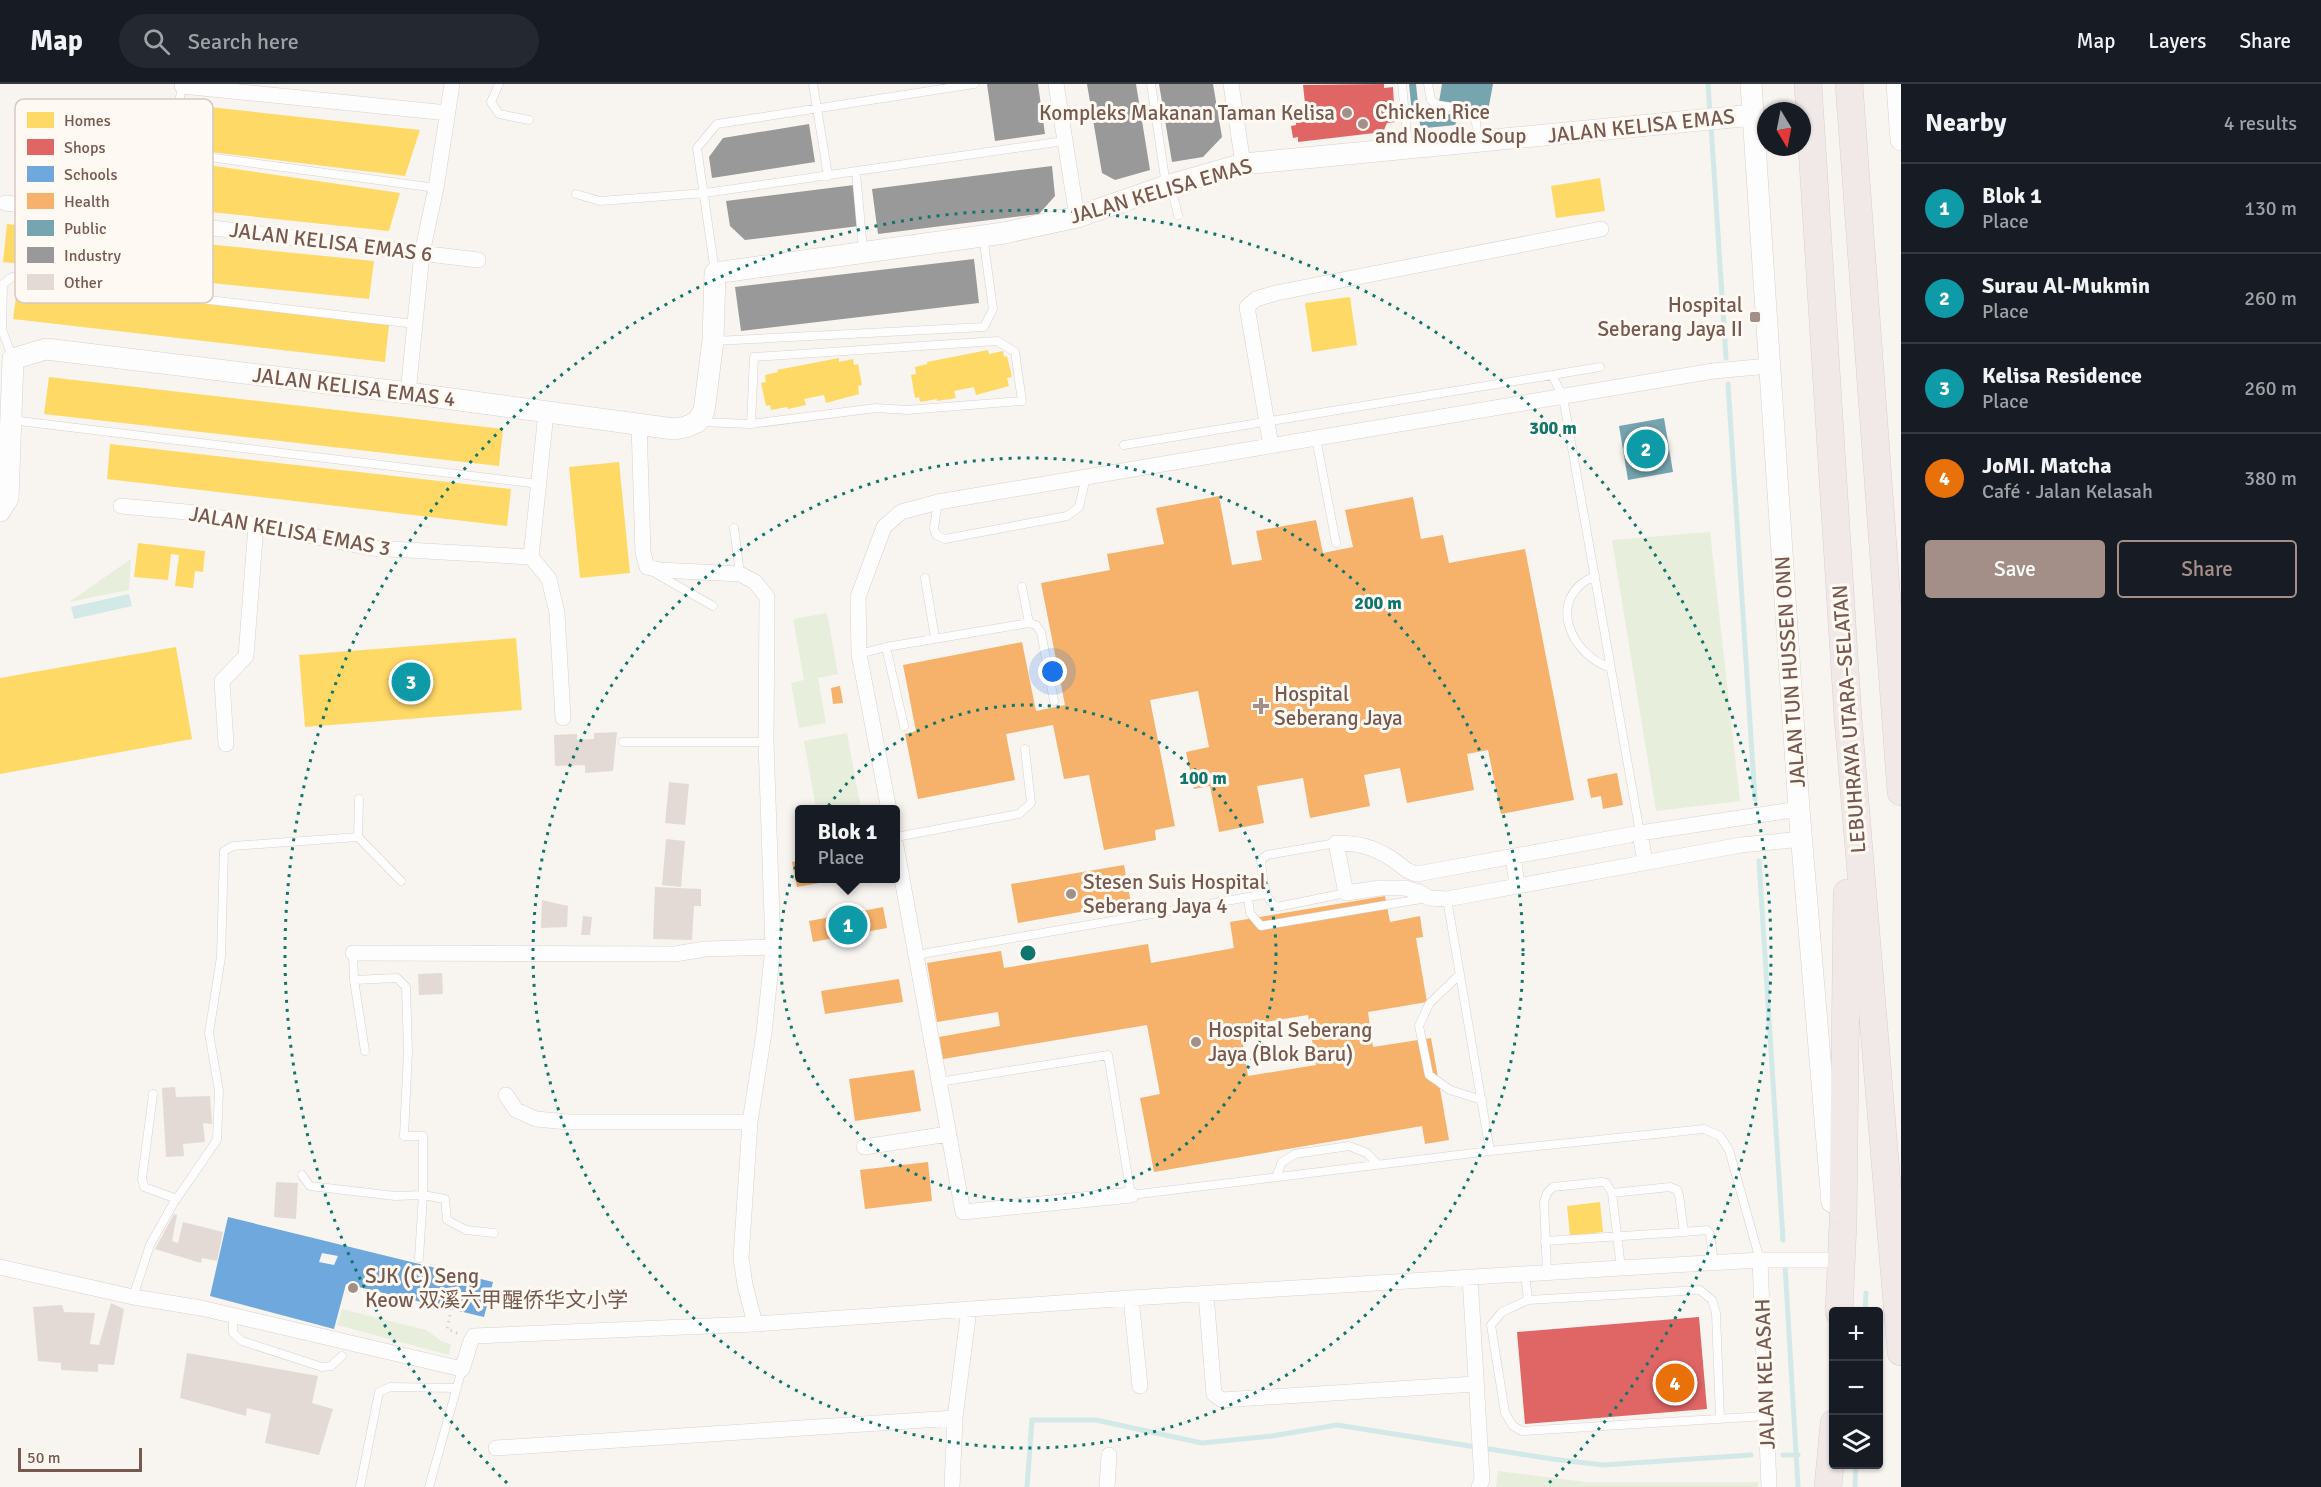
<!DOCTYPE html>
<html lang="en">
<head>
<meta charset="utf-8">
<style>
	:root { --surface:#171b24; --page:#242831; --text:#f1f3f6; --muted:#9ea1a6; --line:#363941; --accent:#a48f88 }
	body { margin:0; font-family:Signika,"Noto Sans SC",sans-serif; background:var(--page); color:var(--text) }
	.controls { position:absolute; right:18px; bottom:18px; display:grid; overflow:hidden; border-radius:6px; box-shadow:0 2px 4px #0004 }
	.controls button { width:54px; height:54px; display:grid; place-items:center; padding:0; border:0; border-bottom:2px solid var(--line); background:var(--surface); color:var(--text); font:30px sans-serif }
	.compass { position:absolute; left:1757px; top:18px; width:54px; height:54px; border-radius:50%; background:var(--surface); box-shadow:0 2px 4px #0004; rotate:170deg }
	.scale { position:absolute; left:18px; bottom:15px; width:124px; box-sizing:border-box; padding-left:6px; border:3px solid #775950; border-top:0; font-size:16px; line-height:21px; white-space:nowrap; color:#775950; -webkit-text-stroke:4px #fef9f3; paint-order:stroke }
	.you { position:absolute; left:1053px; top:588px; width:21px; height:21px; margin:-15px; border:4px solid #fff; border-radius:50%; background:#1a73e8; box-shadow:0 0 0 9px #1a73e833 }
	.badge { display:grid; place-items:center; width:39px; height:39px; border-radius:50%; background:var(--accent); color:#fff; font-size:20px; font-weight:700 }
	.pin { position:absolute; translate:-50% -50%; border:3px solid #fff; box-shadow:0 2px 6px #0006 }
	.popup { position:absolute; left:795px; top:721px; width:105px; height:78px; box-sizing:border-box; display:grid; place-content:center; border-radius:6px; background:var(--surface); filter:drop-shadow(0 2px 4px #0005); font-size:20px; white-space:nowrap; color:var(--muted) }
	.popup b { font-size:22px; color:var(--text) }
	.popup::after { content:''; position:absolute; left:50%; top:100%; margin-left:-12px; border:12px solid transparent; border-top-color:var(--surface) }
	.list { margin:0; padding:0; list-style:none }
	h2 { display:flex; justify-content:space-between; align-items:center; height:78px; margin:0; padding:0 24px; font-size:26px }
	h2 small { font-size:20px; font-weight:400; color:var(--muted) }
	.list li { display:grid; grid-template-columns:39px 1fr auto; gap:18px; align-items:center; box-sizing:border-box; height:90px; padding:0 24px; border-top:2px solid var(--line) }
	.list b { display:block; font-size:22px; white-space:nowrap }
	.list p { margin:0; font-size:20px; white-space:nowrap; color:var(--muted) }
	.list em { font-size:20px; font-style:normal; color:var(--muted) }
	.actions { display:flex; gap:12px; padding:18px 24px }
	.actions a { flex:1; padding:14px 0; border:2px solid var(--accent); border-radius:6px; text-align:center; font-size:21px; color:var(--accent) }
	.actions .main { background:var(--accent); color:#fff }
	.icon { flex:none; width:33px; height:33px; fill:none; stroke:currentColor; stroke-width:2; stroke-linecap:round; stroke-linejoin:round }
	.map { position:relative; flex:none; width:1901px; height:1403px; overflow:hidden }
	header { display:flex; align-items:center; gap:36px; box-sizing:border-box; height:84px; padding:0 30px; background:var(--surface); border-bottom:2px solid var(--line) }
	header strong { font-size:28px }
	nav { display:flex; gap:33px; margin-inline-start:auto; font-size:21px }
	.search { width:420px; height:54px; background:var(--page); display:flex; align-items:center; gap:15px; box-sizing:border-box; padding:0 21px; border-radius:33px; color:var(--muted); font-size:22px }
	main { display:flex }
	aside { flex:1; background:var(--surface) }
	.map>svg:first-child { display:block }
</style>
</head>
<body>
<header>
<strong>Map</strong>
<div class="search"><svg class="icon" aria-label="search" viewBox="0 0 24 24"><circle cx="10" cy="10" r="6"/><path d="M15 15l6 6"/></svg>Search here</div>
<nav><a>Map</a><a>Layers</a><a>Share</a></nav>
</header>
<main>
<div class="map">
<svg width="1901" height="1403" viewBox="0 0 1901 1403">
	<rect width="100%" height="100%" fill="#f8f4f0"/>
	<path fill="#e8eedc" d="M1710 448 1740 717 1656 727 1612 456Z
		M131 475 129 506 69 518Z
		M827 529 838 590 818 594 826 639 799 644 791 599 804 596 793 535Z
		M847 649 861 725H816L804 657Z
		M342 1225 426 1246 443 1258 451 1260 449 1271 337 1241Z
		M1498 1387 1585 1398H1758V1403H1496Z"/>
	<path fill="#d2e9e8" d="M129 510 132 522 74 535 71 523Z"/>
	<path fill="#ffd966" d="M191 21 420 46 405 92 187 65Z
		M159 74 400 109 389 147 154 122Z
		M1600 94 1605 127 1556 134 1551 102Z
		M7 140 374 177 369 215 3 178Z
		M18 198 389 241 385 278 13 235Z
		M1350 213 1357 261 1312 268 1305 219Z
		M988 266 989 270 1003 267 1004 273 1007 272 1012 293 1007 294 1009 302 976 311 974 303 954 307 956 314 937 317V315L920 318 919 313 915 314 911 291 916 290 915 283 927 280V278Z
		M839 274V278L853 275 854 281 858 280 862 301 858 302 859 310 826 319 824 311 804 315 806 321 788 325 787 323 771 326 770 321 766 322 761 299 766 298 765 291 778 288 777 286Z
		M49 293 503 345 499 382 44 330Z
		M110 360 511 405 507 442 107 395Z
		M619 378 630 489 580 494 569 383Z
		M138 459 205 467 203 488 195 487 193 504 175 502 179 471 171 470 168 496 134 493Z
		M516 554 522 626 305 643 299 571Z
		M176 563 192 655 0 690V594Z
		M1600 1118 1603 1148 1570 1152 1567 1122Z"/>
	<path fill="#e06666" d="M1384 0V4L1393 3 1395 38 1387 39 1383 48 1298 58V53L1293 54 1291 42 1296 41 1295 30 1306 29 1303 1Z
		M1699 1233 1707 1325 1525 1340 1517 1248Z"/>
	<path fill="#6fa8dc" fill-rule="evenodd" d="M228 1133 493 1198 484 1233 346 1200 334 1245 210 1212ZM322 1169 338 1172 334 1181 319 1178Z"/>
	<path fill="#f6b26b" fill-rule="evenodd" d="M1219 412 1232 481 1262 476 1256 447 1316 436 1323 469 1353 463 1345 426 1413 413 1421 455 1443 451 1449 479 1525 465 1574 716 1501 730 1488 666 1467 670 1474 706 1407 719 1400 684 1364 691 1370 722 1310 734 1303 694 1257 702 1264 739 1219 748 1210 702 1194 705 1186 668 1209 663 1198 607 1150 616 1175 742 1155 746 1156 756 1104 766 1089 691 1064 695 1053 641 1006 650 1015 696 918 715 905 650 916 647 903 581 1022 558 1036 627 1065 621 1041 499 1110 486 1107 470 1164 460 1156 424Z
		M840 602 843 619 833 620 831 604Z
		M1617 689 1623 721 1603 725 1601 712 1591 714 1587 695Z
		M800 776V794L836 796 797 803 792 778Z
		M1124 781 1131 819 1018 839 1011 800Z
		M1385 812 1390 838 1420 832 1423 853 1416 854 1427 918 1368 928 1373 963 1431 954 1449 1056 1425 1060 1422 1042 1154 1088 1140 1014 1160 1010 1147 941 943 975 939 953 1000 942 998 928 937 938 927 879 1001 867 1004 884 1148 860 1151 879 1234 864 1230 838ZM1308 931 1316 981 1248 992 1240 942Z
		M883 823 887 844 813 858 809 837Z
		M899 895 903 918 825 930 821 907Z
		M914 986 921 1027 855 1037 849 995Z
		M928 1078 932 1117 865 1125 860 1086Z"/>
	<path fill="#76a5af" d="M1409 0H1416L1419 29 1412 30Z
		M1442 0H1493L1488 27 1439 18Z
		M1454 30 1456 41 1425 44 1420 41 1419 32Z
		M1664 334 1673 388 1628 396 1619 342Z"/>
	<path fill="#999" d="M987 0H1038L1045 50 995 57Z
		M1087 0H1136L1150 86 1115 96 1102 89Z
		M1159 0H1213L1222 53 1203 73 1172 78Z
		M809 40 815 78 712 94 709 73 723 54Z
		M1052 82 1055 112 1039 130 878 150 872 105Z
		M854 101 859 142 745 156 730 142 726 117Z
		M974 175 979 219 741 247 735 203Z"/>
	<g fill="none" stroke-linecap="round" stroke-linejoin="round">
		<path stroke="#d2e9e8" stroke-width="5" d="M1708 0 1710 31
			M1711 41 1726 274
			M1728 300 1755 715
			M1759 777 1783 1156
			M1785 1181 1798 1403
			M1865 1228 1866 1209
			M1783 1371H1798
			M1027 1403 1032 1336H1096L1202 1359 1272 1352 1337 1341 1552 1375 1603 1381 1751 1371
			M1855 1403 1856 1380"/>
	</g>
	<path fill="#e3dad5" d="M617 648 613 687 585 689V681L555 682 554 651 577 650V656L594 655V649Z
		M669 698 689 700 685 741 665 739Z
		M666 755 685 757 681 803 662 801Z
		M655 803 701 805V822H694L692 856 653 855Z
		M542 816 568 822 567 843 541 844Z
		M583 832 592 833 590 851H581Z
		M442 889 443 910 419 911 418 890Z
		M175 1003 176 1013 210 1012 212 1040 203 1039 205 1058 183 1060 184 1072 166 1073 162 1004Z
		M276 1098 298 1099 296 1135 274 1133Z
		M174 1130 177 1131 172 1157 178 1159 183 1138 223 1148 217 1177 202 1174 201 1179 155 1165Z
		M111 1219 124 1225 114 1281 98 1280V1288L61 1286V1279L38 1277 33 1223 62 1221 64 1228 95 1229 90 1260 99 1261Z
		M187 1269 318 1292 312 1319 333 1325 319 1371 265 1359 271 1330 247 1324 246 1332 180 1314Z"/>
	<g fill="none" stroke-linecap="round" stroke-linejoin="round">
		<defs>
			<path id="lane" d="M182 0 172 68 436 104
				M499 0 491 18 499 30 529 36
				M813 0 828 92
				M1151 0 1166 101
				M1402 0 1408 63
				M1428 0 1431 16 1438 21 1470 26 1476 38 1478 56
				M856 88 863 166
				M1171 103 1178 131
				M576 110 600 117 705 109 1064 57
				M715 188 697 64 717 40 974 0
				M714 257 984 243 993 225 983 152
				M12 272 2 246 3 200 12 193 415 240
				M1552 291 1600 283
				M11 336 539 400
				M701 338 751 340 876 324 907 326 1022 317 1015 268 997 257 754 273 751 340
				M1316 354 1336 459
				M1124 361 1552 291 1563 313 1640 749
				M938 418 934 444 936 451 945 455 1067 432 1079 423 1086 393
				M734 444 740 490
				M655 489 713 522
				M1595 492C1545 513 1570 571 1611 584
				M925 494 935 554
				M1022 503 1029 539
				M886 563 904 642
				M859 570 886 563 1029 539 1036 541 1041 548 1054 617
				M623 658H766
				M358 753 359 715
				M896 753 1019 730 1031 719 1025 665
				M1336 759 1267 771 1261 776C1263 792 1262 814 1277 823L1346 809
				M1248 813 1250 829 1261 842 1427 814
				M1447 815 1490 1067
				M353 869 354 896 365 967
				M916 871 1266 810
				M1460 890 1429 920 1419 942 1429 991 1450 1006 1482 1016
				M354 896 397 894 406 903 408 967 404 1052H423V1111L419 1174
				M939 998 1108 971 1131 1111 1490 1067 1704 1045 1720 1052 1729 1066 1760 1176
				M153 1010 142 1095 144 1103 177 1115
				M302 1091 310 1102 395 1112 423 1111 445 1115 447 1136 466 1146 494 1149
				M1276 1093 1282 1078 1295 1070 1349 1062 1367 1069 1378 1081
				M1684 1148 1707 1146 1710 1150 1714 1179
				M1545 1157 1684 1148 1679 1111 1677 1106 1670 1103 1612 1109
				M1547 1188 1544 1118 1547 1109 1553 1103 1601 1098 1606 1099 1612 1109 1621 1184
				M1525 1190 1528 1216
				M133 1213 150 1161 173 1120 217 1056 219 1007 209 949 221 873 224 767 233 762 358 753 401 797
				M233 1232V1249L242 1257 322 1283 331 1282 342 1272
				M1720 1334 1716 1229 1712 1216 1700 1206 1528 1216 1502 1228 1491 1241 1505 1329 1513 1342 1522 1347 1766 1332
				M360 1403 379 1308 390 1303 457 1304
				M429 1403 462 1285"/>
			<path id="street" d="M1056 0 1077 133
				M1231 0 1243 80
				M182 2 448 29
				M5 119 478 176
				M408 309 422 169 436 104 452 0
				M639 339 643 469 647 483 660 486 740 490 755 498 767 513 766 658 773 863 764 949 750 1038 741 1174 745 1201 755 1240
				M1271 362 1247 223 1256 215 1276 209 1601 145
				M121 422 197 429 371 464 531 473
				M531 473 549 495 557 529 563 634
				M531 473 546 329
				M226 660 222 597 246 572 256 441
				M1799 725 1640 749 1417 790C1406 788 1401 781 1392 775 1374 763 1358 759 1336 759L1346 809 1380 804H1405L1419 808 1429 814 1447 815 1741 761 1802 755
				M889 726 859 570 858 513 884 443 901 428 938 418 1713 287 1769 282
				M1640 749 1645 778
				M896 762 963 1128 1131 1111
				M1513 772 1517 801
				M353 869 675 870 705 865 773 863
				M506 1011 516 1026 536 1035 568 1038H750
				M864 1063 948 1050
				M1760 1176 1769 1403
				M0 1183 133 1213 201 1224 462 1285 471 1257 474 1252 755 1240 1131 1214 1621 1184 1760 1176H1840
				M1470 1193 1482 1396 1479 1403
				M1206 1210 1214 1310 1222 1316 1475 1300
				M1131 1214 1140 1302
				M496 1364 955 1334
				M952 1403 955 1334 969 1225
				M1107 1403 1109 1371"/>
			<path id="secondary" d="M1751 0 1799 725 1832 1118
				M1897 0 1901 56
				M0 427 8 414 13 275 46 265 408 309 674 345 686 343 697 338 704 327 713 257 715 189 1004 149 1077 133 1166 102 1243 80 1753 31"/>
			<path id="highway" d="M1808 0 1848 634 1901 1268
				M1849 0 1901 708
				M1839 1228 1843 1139 1847 809
				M1828 1403 1834 1339"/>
		</defs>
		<use href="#lane" stroke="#d8d1ce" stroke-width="9"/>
		<use href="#street" stroke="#d8d1ce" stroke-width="16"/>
		<use href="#secondary" stroke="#d8d0cc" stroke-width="22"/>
		<use href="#highway" stroke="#d9d0cc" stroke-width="28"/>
		<path stroke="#dbd3d0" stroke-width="3" stroke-dasharray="1.5 4.5" stroke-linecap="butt" d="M450 1231 447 1245 459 1250"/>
		<use href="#lane" stroke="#fefdfd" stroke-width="8"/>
		<use href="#street" stroke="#fefdfd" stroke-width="15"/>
		<use href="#secondary" stroke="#fefdfd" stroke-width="21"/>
		<use href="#highway" stroke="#f1e9e8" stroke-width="27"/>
	</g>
	<g fill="none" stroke="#0f766e" stroke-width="3" stroke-dasharray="3 6">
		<circle cx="1028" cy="869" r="248"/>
		<circle cx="1028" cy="869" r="495"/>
		<path d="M507 1399A743 743 0 1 1 1549 1399"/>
	</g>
	<g fill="#a48f88" stroke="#fef9f3" stroke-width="2">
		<circle cx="1347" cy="29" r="6"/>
		<circle cx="1363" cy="40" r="6"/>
		<rect x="1749" y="227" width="12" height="12" rx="3"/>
		<path d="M1258 613h6v6h6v6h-6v6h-6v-6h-6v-6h6z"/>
		<circle cx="1071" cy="810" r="6"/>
		<circle cx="1196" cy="958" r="6"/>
		<circle cx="353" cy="1204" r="6"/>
	</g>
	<g text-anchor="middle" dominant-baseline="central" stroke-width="6" stroke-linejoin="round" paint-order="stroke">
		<g font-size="21" fill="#775950" stroke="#fef9f3" text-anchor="start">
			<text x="1375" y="28">Chicken Rice<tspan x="1375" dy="24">and Noodle Soup</tspan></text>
			<text x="1335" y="29" text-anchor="end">Kompleks Makanan Taman Kelisa</text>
			<text x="1743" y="221" text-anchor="end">Hospital<tspan x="1743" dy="24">Seberang Jaya II</tspan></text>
			<text x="1274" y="610">Hospital<tspan x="1274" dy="24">Seberang Jaya</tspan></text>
			<text x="1083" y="798">Stesen Suis Hospital<tspan x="1083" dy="24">Seberang Jaya 4</tspan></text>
			<text x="1208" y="946">Hospital Seberang<tspan x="1208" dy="24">Jaya (Blok Baru)</tspan></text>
			<text x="365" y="1192">SJK (C) Seng<tspan x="365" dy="24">Keow 双溪六甲醒侨华文小学</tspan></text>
		</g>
		<g font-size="21" fill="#775950" stroke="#fef9f3">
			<text transform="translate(1641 42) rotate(-6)">JALAN KELISA EMAS</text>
			<text transform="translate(1161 107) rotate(-16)">JALAN KELISA EMAS</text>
			<text transform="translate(331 158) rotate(7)">JALAN KELISA EMAS 6</text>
			<text transform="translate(354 303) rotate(7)">JALAN KELISA EMAS 4</text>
			<text transform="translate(290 447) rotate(10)">JALAN KELISA EMAS 3</text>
			<text transform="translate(1790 588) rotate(-94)">JALAN TUN HUSSEN ONN</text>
			<text transform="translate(1849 635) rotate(-94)">LEBUHRAYA UTARA–SELATAN</text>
			<text transform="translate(1765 1290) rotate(-92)">JALAN KELASAH</text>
		</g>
	</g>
	<rect x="15" y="15" width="198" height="204" rx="9" fill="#fef9f3" stroke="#d6c9c2" stroke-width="1.5"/>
	<rect x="27" y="28" width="27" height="16" fill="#ffd966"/>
	<rect x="27" y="55" width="27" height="16" fill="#e06666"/>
	<rect x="27" y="82" width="27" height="16" fill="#6fa8dc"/>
	<rect x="27" y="109" width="27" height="16" fill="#f6b26b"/>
	<rect x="27" y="136" width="27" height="16" fill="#76a5af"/>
	<rect x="27" y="163" width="27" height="16" fill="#999"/>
	<rect x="27" y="190" width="27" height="16" fill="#e3dad5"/>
	<g font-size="16" fill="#775950">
		<text x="64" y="42">Homes</text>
		<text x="64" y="69">Shops</text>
		<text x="64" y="96">Schools</text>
		<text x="64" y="123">Health</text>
		<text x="64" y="150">Public</text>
		<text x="64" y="177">Industry</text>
		<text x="64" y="204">Other</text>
	</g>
	<circle cx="1028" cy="869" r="9" fill="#0f766e" stroke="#fef9f3" stroke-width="3"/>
	<g font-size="18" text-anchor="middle" font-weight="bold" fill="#0f766e" stroke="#fef9f3" stroke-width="6" stroke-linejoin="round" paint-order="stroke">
		<text x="1553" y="350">300 m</text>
		<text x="1378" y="525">200 m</text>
		<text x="1203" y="700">100 m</text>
	</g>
</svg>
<div class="controls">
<button>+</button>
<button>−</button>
<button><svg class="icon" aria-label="layers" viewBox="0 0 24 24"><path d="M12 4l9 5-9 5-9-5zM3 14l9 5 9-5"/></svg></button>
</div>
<svg class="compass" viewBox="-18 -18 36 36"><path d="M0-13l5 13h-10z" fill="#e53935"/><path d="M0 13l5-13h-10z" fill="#9ea1a6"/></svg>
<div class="scale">50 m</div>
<div class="you"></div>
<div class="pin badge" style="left:848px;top:841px;background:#0f9aa8">1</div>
<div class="popup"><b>Blok 1</b>Place</div>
<div class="pin badge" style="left:1646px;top:365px;background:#0f9aa8">2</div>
<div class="pin badge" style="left:411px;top:598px;background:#0f9aa8">3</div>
<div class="pin badge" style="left:1675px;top:1299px;background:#e8710a">4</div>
</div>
<aside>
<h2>Nearby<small>4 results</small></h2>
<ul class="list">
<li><span class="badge" style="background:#0f9aa8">1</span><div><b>Blok 1</b><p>Place</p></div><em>130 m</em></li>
<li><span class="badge" style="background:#0f9aa8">2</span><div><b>Surau Al-Mukmin</b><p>Place</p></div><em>260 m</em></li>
<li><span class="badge" style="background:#0f9aa8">3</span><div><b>Kelisa Residence</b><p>Place</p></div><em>260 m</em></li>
<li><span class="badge" style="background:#e8710a">4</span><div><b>JoMI. Matcha</b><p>Café · Jalan Kelasah</p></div><em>380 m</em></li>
</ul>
<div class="actions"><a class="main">Save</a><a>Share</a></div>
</aside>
</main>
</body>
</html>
